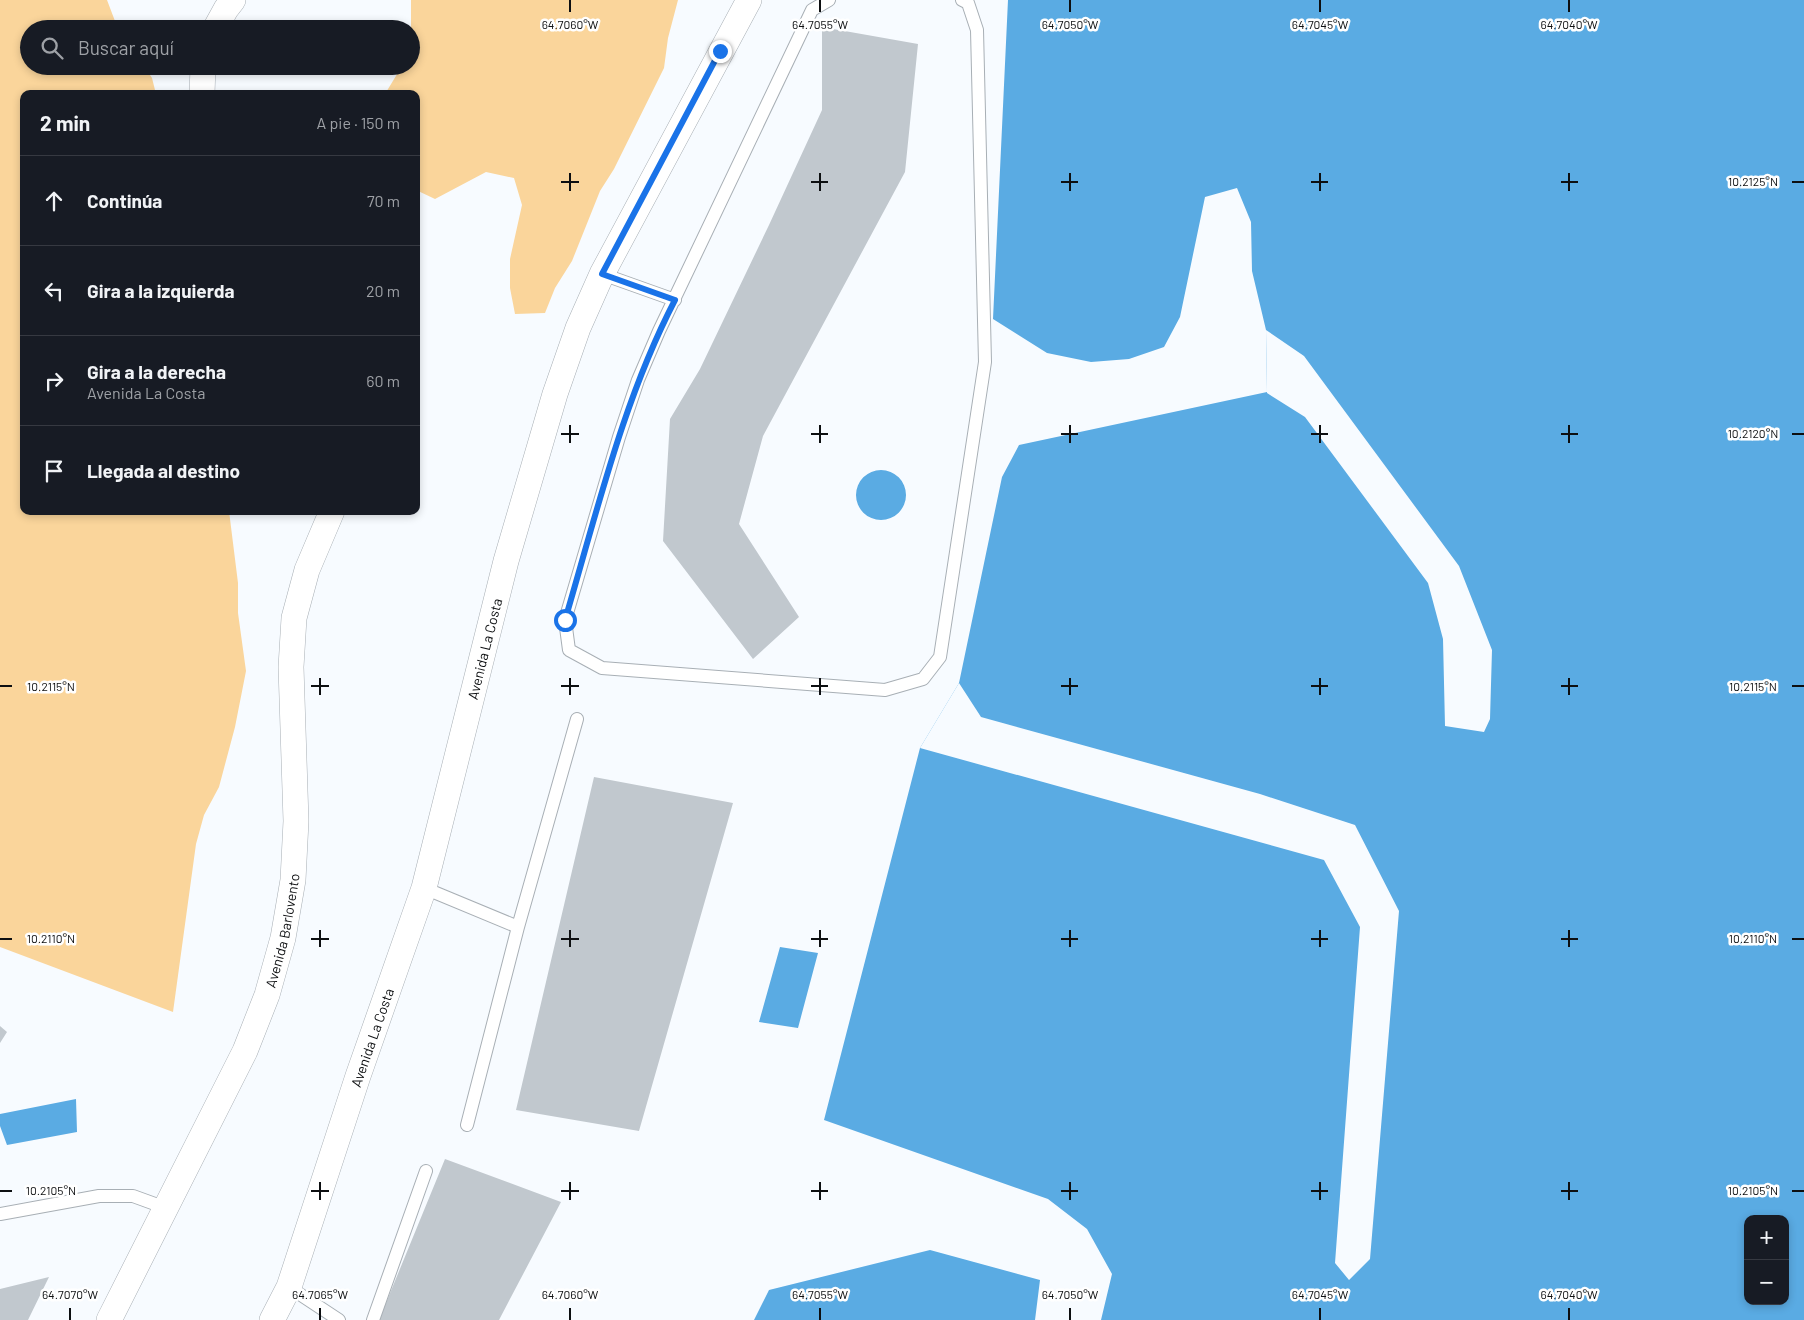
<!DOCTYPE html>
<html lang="es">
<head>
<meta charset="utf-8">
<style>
	:root { --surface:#171b24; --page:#20242c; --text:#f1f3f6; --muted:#9ea1a6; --line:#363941 }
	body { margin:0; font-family:Barlow,sans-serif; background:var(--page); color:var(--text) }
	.controls { position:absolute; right:15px; bottom:15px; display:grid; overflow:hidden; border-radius:10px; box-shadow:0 2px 8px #0003 }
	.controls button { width:45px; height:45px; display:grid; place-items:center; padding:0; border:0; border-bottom:1px solid var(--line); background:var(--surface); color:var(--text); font:25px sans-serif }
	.stop { position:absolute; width:15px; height:15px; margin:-11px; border:4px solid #1a73e8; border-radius:50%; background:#fff }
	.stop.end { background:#1a73e8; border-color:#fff; box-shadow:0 1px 5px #0008 }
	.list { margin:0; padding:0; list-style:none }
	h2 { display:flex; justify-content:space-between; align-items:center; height:65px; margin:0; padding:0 20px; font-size:21px }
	h2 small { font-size:16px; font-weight:400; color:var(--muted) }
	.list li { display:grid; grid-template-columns:32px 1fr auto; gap:15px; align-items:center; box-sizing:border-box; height:90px; padding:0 20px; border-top:1px solid var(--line) }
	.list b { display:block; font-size:19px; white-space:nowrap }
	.list p { margin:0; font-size:16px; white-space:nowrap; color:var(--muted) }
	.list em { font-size:16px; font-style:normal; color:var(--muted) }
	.icon { flex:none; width:28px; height:28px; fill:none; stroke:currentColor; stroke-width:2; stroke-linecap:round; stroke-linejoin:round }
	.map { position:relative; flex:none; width:1804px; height:1320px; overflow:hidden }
	.search { position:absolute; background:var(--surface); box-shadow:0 2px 8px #0003; left:20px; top:20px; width:400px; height:55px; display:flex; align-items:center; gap:12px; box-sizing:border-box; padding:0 18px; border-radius:28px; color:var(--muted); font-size:19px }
	.panel { position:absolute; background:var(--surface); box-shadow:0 2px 8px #0003; left:20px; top:90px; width:400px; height:425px; border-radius:10px }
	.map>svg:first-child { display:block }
</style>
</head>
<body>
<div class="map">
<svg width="1804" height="1320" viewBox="0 0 1804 1320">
	<rect width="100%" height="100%" fill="#f7fbff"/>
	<path fill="#fad59b" d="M0 0H107L118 29H29V66H144L152 78 156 94H24V511H229L238 583V613L246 671 235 727 219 787 204 815 196 844 173 1012 0 947Z
		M411 0H678L668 38 664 68 614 169 600 191 572 261 555 288 545 313 515 314 510 288V259L522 205 514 178 486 172 435 199 416 190V94H385L402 66H411Z"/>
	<path fill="#5aabe3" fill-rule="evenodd" d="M1008 0H1804V1320H1101L1112 1274 1087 1229 1048 1199 824 1120 920 748 959 683 1002 477 1019 445 1267 392 1266 330 1252 271 1251 222 1237 188 1205 197 1180 317 1164 347 1129 359 1091 362 1047 353 993 319ZM1748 1219H1785V1301H1748Z
		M856 495a25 25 0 1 1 50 0a25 25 0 1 1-50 0Z
		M780 947 818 953 798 1028 759 1022Z
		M76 1099 77 1132 7 1145 0 1126V1114Z
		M930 1250 1040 1280 1035 1320H754L769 1290Z"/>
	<path fill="#f7fbff" d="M1266 330 1304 356 1459 566 1492 650 1490 719 1484 732 1445 726 1443 639 1428 583 1305 417 1267 393Z
		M959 683 981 717 1260 794 1355 825 1399 911 1370 1259 1349 1280 1335 1263 1360 927 1324 860 920 748Z"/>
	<path fill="#c1c8ce" d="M822 27 918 44 905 172 763 436 739 524 799 617 753 659 663 541 670 419 700 369 769 225 822 110Z
		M594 777 733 803 639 1131 516 1110Z
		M0 1026 7 1032 0 1043Z
		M445 1159 561 1202 499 1320H379Z
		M49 1277 28 1320H0V1289Z"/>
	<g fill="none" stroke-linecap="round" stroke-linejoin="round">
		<defs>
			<path id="lane" d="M829 0 812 10 659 331 638 380 619 437 565 620 569 650 602 668 885 690 923 679 940 657 985 362 977 30 968 3 962 0
				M602 274 675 300
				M424 888 518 927
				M467 1125 518 927 577 719
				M0 1214 99 1196H133L166 1208
				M289 1287 339 1320
				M373 1320 426 1171"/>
			<g id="street">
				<path d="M215 29 226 9 233 0"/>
				<path d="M202 94 203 66"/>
				<path id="s1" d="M109 1320 245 1051 267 995 283 938 293 880 296 821 291 667 294 618 307 570 332 511"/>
				<path id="s2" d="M272 1320 289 1287 358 1076 424 888 506 561 555 394 578 328 602 274 749 0"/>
			</g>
		</defs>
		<use href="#lane" stroke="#a8afb5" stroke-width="14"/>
		<use href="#street" stroke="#a8afb5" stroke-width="26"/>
		<use href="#lane" stroke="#fff" stroke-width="12"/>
		<use href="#street" stroke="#fff" stroke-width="25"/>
	</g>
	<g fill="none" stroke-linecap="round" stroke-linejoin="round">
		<path stroke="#1a73e8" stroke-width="6" d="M565 620C597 512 623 400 675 300L602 274 720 51"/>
	</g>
	<path fill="none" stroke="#0d0f11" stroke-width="2" d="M570 0V12M820 0V12M1070 0V12M1320 0V12M1569 0V12M570 173V191M820 173V191M1070 173V191M1320 173V191M1569 173V191M561 182H579M811 182H828M1061 182H1078M1311 182H1328M1561 182H1578M1792 182H1804M570 425V443M820 425V443M1070 425V443M1320 425V443M1569 425V443M561 434H579M811 434H828M1061 434H1078M1311 434H1328M1561 434H1578M1792 434H1804M320 678V695M570 678V695M820 678V695M1070 678V695M1320 678V695M1569 678V695M0 686H12M311 686H329M561 686H579M811 686H828M1061 686H1078M1311 686H1328M1561 686H1578M1792 686H1804M320 930V947M570 930V947M820 930V947M1070 930V947M1320 930V947M1569 930V947M0 939H12M311 939H329M561 939H579M811 939H828M1061 939H1078M1311 939H1328M1561 939H1578M1792 939H1804M320 1182V1200M570 1182V1200M820 1182V1200M1070 1182V1200M1320 1182V1200M1569 1182V1200M0 1191H12M311 1191H329M561 1191H579M811 1191H828M1061 1191H1078M1311 1191H1328M1561 1191H1578M1792 1191H1804M70 1308V1320M320 1308V1320M570 1308V1320M820 1308V1320M1070 1308V1320M1320 1308V1320M1569 1308V1320"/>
	<g text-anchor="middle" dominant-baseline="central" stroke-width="5" stroke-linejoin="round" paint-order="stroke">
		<g font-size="14" fill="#0d0f11" stroke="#fff">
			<text stroke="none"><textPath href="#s2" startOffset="705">Avenida La Costa</textPath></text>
			<text stroke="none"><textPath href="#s1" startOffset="428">Avenida Barlovento</textPath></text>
			<text stroke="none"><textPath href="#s2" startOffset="300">Avenida La Costa</textPath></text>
		</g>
	</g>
	<g font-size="12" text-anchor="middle" fill="#0d0f11" stroke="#fff" stroke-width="5" stroke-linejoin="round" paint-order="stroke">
		<text x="570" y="29">64.7060°W</text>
		<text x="820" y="29">64.7055°W</text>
		<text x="1070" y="29">64.7050°W</text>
		<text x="1320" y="29">64.7045°W</text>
		<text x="1569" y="29">64.7040°W</text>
		<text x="1753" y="186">10.2125°N</text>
		<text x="1753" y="438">10.2120°N</text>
		<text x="51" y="691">10.2115°N</text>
		<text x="1753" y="691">10.2115°N</text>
		<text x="51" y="943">10.2110°N</text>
		<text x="1753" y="943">10.2110°N</text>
		<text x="51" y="1195">10.2105°N</text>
		<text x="1753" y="1195">10.2105°N</text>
		<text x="70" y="1299">64.7070°W</text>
		<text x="320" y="1299">64.7065°W</text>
		<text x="570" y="1299">64.7060°W</text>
		<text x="820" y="1299">64.7055°W</text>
		<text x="1070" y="1299">64.7050°W</text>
		<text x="1320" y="1299">64.7045°W</text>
		<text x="1569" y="1299">64.7040°W</text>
	</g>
</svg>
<div class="controls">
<button>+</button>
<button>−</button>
</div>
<div class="stop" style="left:565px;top:620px"></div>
<div class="stop end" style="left:720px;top:51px"></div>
<div class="search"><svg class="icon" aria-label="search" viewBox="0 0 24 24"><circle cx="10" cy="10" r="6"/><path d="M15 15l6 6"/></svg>Buscar aquí</div>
<section class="panel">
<h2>2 min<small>A pie · 150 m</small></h2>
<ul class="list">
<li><svg class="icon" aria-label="ahead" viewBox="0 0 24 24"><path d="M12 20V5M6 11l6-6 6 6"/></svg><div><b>Continúa</b></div><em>70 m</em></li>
<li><svg class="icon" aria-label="left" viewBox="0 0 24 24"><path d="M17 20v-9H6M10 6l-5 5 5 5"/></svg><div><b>Gira a la izquierda</b></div><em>20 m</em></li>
<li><svg class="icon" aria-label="right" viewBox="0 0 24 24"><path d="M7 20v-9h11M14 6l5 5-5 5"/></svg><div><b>Gira a la derecha</b><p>Avenida La Costa</p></div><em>60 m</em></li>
<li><svg class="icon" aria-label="arrive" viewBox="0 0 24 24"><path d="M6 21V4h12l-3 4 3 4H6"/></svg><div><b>Llegada al destino</b></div></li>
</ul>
</section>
</div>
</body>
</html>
